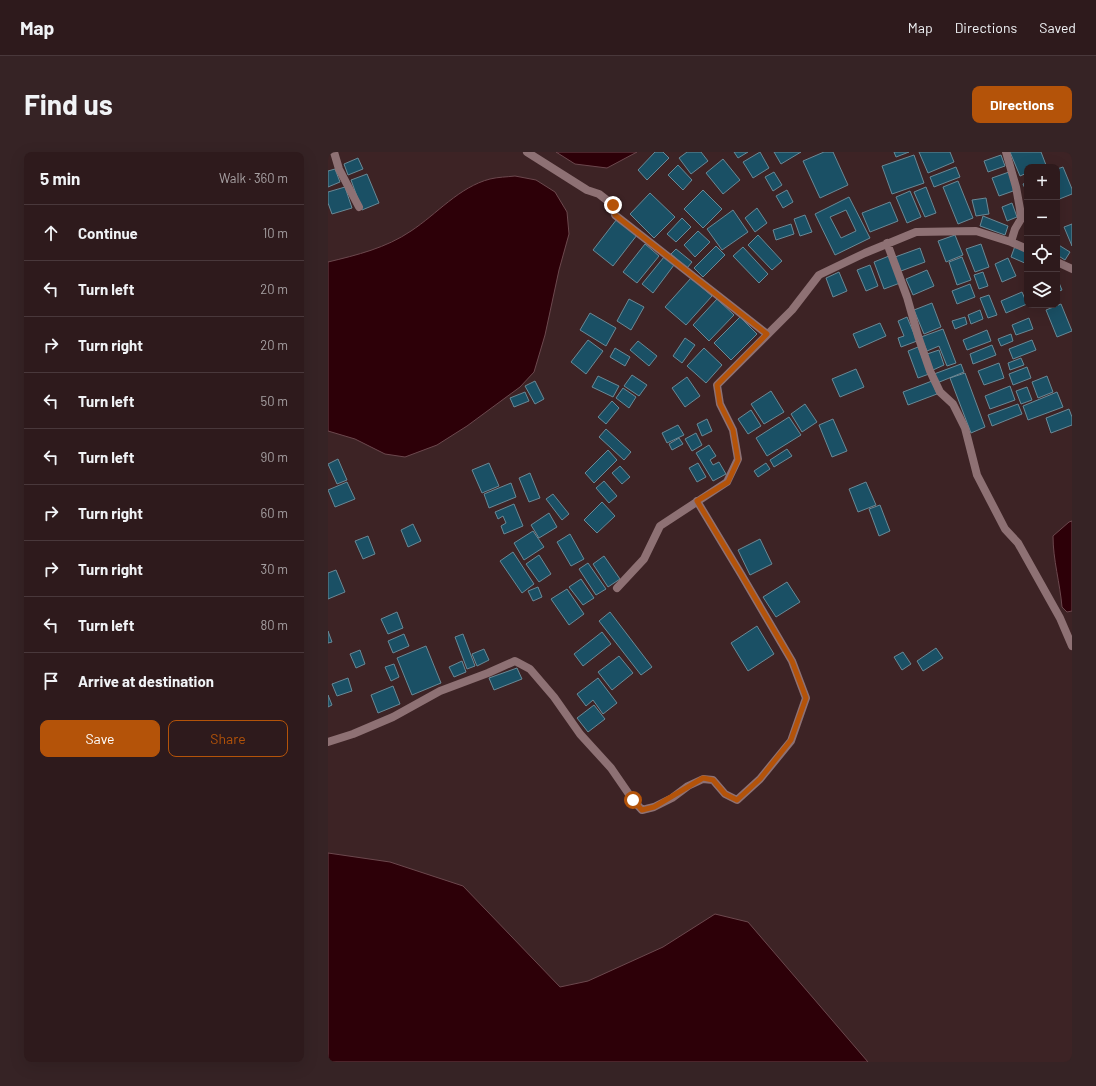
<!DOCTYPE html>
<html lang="en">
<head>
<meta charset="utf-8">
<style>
	:root { --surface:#2e1a1c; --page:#362325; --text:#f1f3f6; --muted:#a7a1a3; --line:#49383b; --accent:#b45309 }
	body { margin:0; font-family:Barlow,sans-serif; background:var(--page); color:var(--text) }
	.controls { position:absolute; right:12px; top:12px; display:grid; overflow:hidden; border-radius:8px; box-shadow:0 4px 16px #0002 }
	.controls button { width:36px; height:36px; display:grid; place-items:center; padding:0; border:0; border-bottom:1px solid var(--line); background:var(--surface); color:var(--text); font:20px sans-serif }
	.stop { position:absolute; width:12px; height:12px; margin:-9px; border:3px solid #b45309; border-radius:50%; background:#fff }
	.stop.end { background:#b45309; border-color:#fff; box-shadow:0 1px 4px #0008 }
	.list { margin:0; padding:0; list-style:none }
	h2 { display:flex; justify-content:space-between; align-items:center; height:52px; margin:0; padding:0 16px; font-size:17px }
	h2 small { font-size:13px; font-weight:400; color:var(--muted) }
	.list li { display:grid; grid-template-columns:26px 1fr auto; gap:12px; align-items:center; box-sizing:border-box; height:56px; padding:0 16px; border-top:1px solid var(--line) }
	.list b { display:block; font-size:15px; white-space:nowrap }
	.list em { font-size:13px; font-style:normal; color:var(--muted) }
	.actions { display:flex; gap:8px; padding:12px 16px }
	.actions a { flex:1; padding:9px 0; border:1px solid var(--accent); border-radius:8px; text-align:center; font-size:14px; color:var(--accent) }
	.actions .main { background:var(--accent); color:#fff }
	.icon { flex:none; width:22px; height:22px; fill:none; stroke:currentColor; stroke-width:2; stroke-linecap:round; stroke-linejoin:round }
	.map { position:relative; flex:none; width:744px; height:910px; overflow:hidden; border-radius:8px }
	header { display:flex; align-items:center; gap:24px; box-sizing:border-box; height:56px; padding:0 20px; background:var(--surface); border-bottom:1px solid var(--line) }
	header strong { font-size:19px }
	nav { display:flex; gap:22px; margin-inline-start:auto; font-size:14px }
	.intro { display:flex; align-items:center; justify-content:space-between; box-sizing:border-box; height:96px; padding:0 24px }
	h1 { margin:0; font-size:28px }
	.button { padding:10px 18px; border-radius:8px; background:var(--accent); color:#fff; font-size:14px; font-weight:700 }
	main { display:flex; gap:24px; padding:0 24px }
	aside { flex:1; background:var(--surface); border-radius:8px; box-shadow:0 4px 16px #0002 }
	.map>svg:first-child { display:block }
</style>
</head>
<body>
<header>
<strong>Map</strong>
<nav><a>Map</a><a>Directions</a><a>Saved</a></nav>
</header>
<div class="intro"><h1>Find us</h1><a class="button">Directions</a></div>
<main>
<aside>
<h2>5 min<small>Walk · 360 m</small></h2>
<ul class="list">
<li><svg class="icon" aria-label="ahead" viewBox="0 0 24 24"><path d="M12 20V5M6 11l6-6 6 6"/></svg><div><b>Continue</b></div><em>10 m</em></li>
<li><svg class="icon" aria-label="left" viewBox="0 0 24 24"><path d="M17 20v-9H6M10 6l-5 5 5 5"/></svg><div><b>Turn left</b></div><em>20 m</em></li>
<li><svg class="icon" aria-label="right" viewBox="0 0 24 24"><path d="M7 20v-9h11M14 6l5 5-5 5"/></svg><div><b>Turn right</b></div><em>20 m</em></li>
<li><svg class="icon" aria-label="left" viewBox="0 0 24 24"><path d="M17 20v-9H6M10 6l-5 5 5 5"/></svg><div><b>Turn left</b></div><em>50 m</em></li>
<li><svg class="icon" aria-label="left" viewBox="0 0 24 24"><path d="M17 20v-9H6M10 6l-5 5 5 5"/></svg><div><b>Turn left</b></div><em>90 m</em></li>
<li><svg class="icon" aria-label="right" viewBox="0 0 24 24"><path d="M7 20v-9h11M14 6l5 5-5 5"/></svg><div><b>Turn right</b></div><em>60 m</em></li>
<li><svg class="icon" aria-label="right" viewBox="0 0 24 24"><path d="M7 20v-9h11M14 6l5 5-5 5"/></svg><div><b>Turn right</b></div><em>30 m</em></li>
<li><svg class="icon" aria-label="left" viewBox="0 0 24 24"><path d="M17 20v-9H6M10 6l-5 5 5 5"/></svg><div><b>Turn left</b></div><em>80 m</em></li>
<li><svg class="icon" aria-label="arrive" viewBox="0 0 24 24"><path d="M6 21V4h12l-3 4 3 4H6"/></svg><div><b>Arrive at destination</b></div></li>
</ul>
<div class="actions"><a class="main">Save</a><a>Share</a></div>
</aside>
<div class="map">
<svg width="744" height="910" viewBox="0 0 744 910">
	<rect width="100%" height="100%" fill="#3d2325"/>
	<path fill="#2d0008" stroke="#6c484e" d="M228 0H309L279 16 247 12Z
		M187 24 208 28 227 40 239 60 241 82 231 118 217 183 206 220 192 235 139 274 109 293 77 305 57 302 27 287 0 279V110C29 103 58 96 83 79 109 62 131 35 162 27 170 25 179 25 187 24Z
		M744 369V459L739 460 734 455C732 431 725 408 725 384L741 370Z
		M0 701 62 710 135 734 232 835 260 829 335 795 387 762 420 770 540 910H0Z"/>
	<path fill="#1a5065" stroke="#6a8996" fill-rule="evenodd" d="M327 0H335L341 6 319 28 310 18Z
		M359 0H373L380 9 363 22 351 6Z
		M406 0H420L410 6Z
		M432 0 441 16 425 26 415 10Z
		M446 0H473L453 12Z
		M496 0H505L520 33 492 46 475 9Z
		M566 0H581L568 5Z
		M591 0H622L626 10 600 21Z
		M682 0H713L718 13 713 15H699V21L692 24Z
		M586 3 596 31 564 42 554 14Z
		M673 3 677 14 660 20 656 9Z
		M30 6 35 17 20 23 16 12Z
		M395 7 412 28 395 42 378 21Z
		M350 13 364 28 355 38 340 23Z
		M628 15 632 25 606 35 602 25Z
		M735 15 744 37V42L729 48V17Z
		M7 17 12 30 0 35V19Z
		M446 20 454 33 445 39 437 25Z
		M681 20 688 38 671 44 664 26Z
		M39 22 51 51 34 58 23 28Z
		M630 29 645 66 630 72 615 35Z
		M699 30V41L695 32Z
		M17 35 24 56 4 62 0 51V40Z
		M598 35 608 61 597 65 586 40Z
		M375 38 394 57 375 76 356 57Z
		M459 38 465 50 455 56 448 44Z
		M582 39 593 65 579 71 568 45Z
		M322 41 347 65 326 86 302 62Z
		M521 45 542 86 507 103 487 62ZM518 58 528 79 513 86 502 65Z
		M658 46 661 62 648 64 644 48Z
		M562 50 570 69 542 80 534 61Z
		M684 51 689 65 679 69 674 55Z
		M429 56 439 71 427 80 417 66Z
		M405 58 420 80 394 98 379 77Z
		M477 63 484 80 472 84 466 67Z
		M655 64 680 74 677 83 652 74Z
		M354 66 363 75 348 90 339 82Z
		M289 67 309 83 285 114 265 98Z
		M463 72 466 82 448 88 445 78Z
		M744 72V94L736 75Z
		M370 79 382 90 367 105 356 93Z
		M430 83 454 109 444 118 420 93Z
		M627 83 635 103 618 110 610 89Z
		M317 92 331 104 309 131 295 120Z
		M653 92 661 115 647 120 638 97Z
		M729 92 742 100 737 108 729 103Z
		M388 94 397 103 375 125 366 116Z
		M687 94 699 100V112L683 105Z
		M415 95 440 122 431 131 405 104Z
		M592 96 597 110 573 119 567 105Z
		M348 97 364 110 359 116 343 102Z
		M561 104 572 131 556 137 546 110Z
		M336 105 346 113 325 141 314 132Z
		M634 105 643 128 629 133 621 110Z
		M680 106 688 124 674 130 667 112Z
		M542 113 550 134 538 139 529 118Z
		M599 118 606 134 585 143 578 127Z
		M511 120 519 139 505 145 498 126Z
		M655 120 660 134 651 137 646 123Z
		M363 126 384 144 358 173 337 155Z
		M729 126 734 138 729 140Z
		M642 132 647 145 629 152 624 139Z
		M694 140 699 152 678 161 673 149Z
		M661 143 669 163 660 166 652 146Z
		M301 147 316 155 303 178 289 169Z
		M389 147 406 163 381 189 365 173Z
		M604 151 613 175 596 182 586 158Z
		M733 152 744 179 729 185 718 158Z
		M652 158 655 167 643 172 640 163Z
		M262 161 288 176 278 194 252 178Z
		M412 165 429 182 403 208 386 191Z
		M579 165 589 189 573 195 570 186 576 184 570 169Z
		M637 165 639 172 627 177 624 169Z
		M701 166 705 177 688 183 684 173Z
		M552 171 558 184 531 196 525 182Z
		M615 177 628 211 619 214 611 194 599 199 593 185Z
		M659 178 663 189 639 198 635 188Z
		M683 182 685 189 673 194 670 187Z
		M357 186 367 193 354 211 345 204Z
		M260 188 275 199 258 222 243 210Z
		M704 188 708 198 685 207 681 197Z
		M310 189 329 204 321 214 302 198Z
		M664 193 668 203 645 212 642 202Z
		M590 195 601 222 590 226 580 199Z
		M287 196 302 205 297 214 282 205Z
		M376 196 394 213 378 231 359 214Z
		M611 198 616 213 605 218 599 202Z
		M693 206 696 213 682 218 680 211Z
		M671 211 676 226 656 233 650 219Z
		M633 212 636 220 609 231 606 222Z
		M699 215 703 226 685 233 681 222Z
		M528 217 536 235 512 245 504 227Z
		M637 221 657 275 643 281 622 226Z
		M304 223 319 233 311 244 296 234Z
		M270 224 291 234 285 245 264 235Z
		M719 224 725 240 710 246 704 230Z
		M359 225 372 244 357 255 344 236Z
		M207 229 216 247 207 252 197 234Z
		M604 229 609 242 580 253 575 240Z
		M682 234 687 248 662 257 657 244Z
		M699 235 704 248 693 252 688 239Z
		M295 236 308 245 301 256 288 246Z
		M443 239 456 260 436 272 423 252Z
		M197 240 201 249 186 255 182 246Z
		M729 240 735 255 700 268 695 254Z
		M284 249 291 256 278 272 270 265Z
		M477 252 489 270 474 280 463 262Z
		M690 252 694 262 664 274 660 263Z
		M741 257 744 265V273L723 281 718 266Z
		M423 258 433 274 420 282 410 267Z
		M461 265 473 283 439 304 428 286Z
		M379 267 384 279 374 284 369 272Z
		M505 267 519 299 504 305 491 273Z
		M350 273 356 283 339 291 334 281Z
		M278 277 303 300 296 308 271 285Z
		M368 281 374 293 364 299 357 287Z
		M351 286 355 292 344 298 341 292Z
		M381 293 388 304 382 308 385 313 391 310 398 322 385 329 368 301Z
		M459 297 464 304 446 315 442 308Z
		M280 298 289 308 266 331 257 321Z
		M10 307 19 328 9 332 0 312Z
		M161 311 171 334 154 341 144 318Z
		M370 311 378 325 369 330 361 316Z
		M438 311 442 317 430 325 426 319Z
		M292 314 302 325 294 332 284 321Z
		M202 321 212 346 201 350 191 326Z
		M276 329 289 344 281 351 268 336Z
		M19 330 27 347 7 355 0 338Z
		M538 330 548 353 530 360 521 337Z
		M183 331 188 345 161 356 156 342Z
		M225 342 241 362 234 368 218 347Z
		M274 350 287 364 269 381 256 368Z
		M186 352 195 374 176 382 173 374 178 371 175 364 170 367 167 360Z
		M552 353 562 379 551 384 541 357Z
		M221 361 229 375 211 386 203 373Z
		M85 372 93 389 80 395 73 378Z
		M205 379 216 395 196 408 186 391Z
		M242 382 256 407 243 414 229 390Z
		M40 384 47 402 35 407 27 389Z
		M432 387 444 412 422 423 410 398Z
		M185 400 206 432 194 441 172 409Z
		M211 403 223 422 211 430 198 412Z
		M276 404 292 427 280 435 265 412Z
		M260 411 278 437 268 443 251 417Z
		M8 418 17 440 0 447V421Z
		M253 427 266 446 255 453 241 435Z
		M459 430 472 450 448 465 435 445Z
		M210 435 214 445 205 449 200 439Z
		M239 437 256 462 241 473 223 447Z
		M69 460 75 476 60 482 53 467Z
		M282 460 324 515 313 523 271 469Z
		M429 474 446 502 420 519 403 491Z
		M0 479 4 490 0 491Z
		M274 480 283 492 255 514 246 502Z
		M76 482 81 494 65 501 60 489Z
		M135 482 147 514 139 517 127 485Z
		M98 494 113 531 84 543 69 506Z
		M608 496 615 506 595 519 589 509Z
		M156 497 161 508 149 514 144 502Z
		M32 498 37 512 28 516 22 502Z
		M575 500 583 512 574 518 566 505Z
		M291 504 305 521 284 538 270 520Z
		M134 509 138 520 126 525 121 515Z
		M66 512 71 525 63 529 57 515Z
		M189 516 194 527 166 538 161 526Z
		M20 526 24 539 9 544 4 532Z
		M270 526 289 551 275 562 265 548 258 554 249 542Z
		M65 534 72 552 50 561 43 543Z
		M0 543 4 553 0 555Z
		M266 553 277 567 260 580 249 566Z"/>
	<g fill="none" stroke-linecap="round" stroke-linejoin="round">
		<path stroke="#8e7174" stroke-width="8" d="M6 0 11 17 31 55
			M199 0 259 38 271 42 285 53 287 63 439 182
			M678 0 688 35 692 57 693 67 687 77 683 90
			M559 91 579 145 590 184 602 219 612 240 625 252 637 276 649 323 677 377 690 391 732 466 744 494
			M729 110 744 117
			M289 436 316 407 332 374 399 330 410 307 405 278 392 252 389 233 464 158 491 123 537 101 588 80 648 79 683 90 699 97
			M0 590 25 582 65 565 112 539 160 521 187 509 202 517 226 545 252 582 283 616 305 648 314 658 326 655 344 646 360 634 375 627 385 628 397 642 409 648 432 627 463 589 478 546 464 509 413 422 369 349"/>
	</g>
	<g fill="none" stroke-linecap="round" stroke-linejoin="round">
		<path stroke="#b45309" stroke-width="5" d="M285 53 287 63 439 182 389 233 392 252 405 278 410 308 400 330 369 349 413 422 464 509 478 546 463 588 432 627 409 648 397 642 385 628 375 626 326 655 314 658 305 648"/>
	</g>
</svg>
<div class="controls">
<button>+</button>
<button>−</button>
<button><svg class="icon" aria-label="locate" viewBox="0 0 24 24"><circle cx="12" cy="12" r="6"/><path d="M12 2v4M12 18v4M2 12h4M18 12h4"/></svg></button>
<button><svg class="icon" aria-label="layers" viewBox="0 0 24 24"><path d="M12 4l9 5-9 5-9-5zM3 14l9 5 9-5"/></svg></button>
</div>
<div class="stop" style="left:305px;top:648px"></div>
<div class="stop end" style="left:285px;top:53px"></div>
</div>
</main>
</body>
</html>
